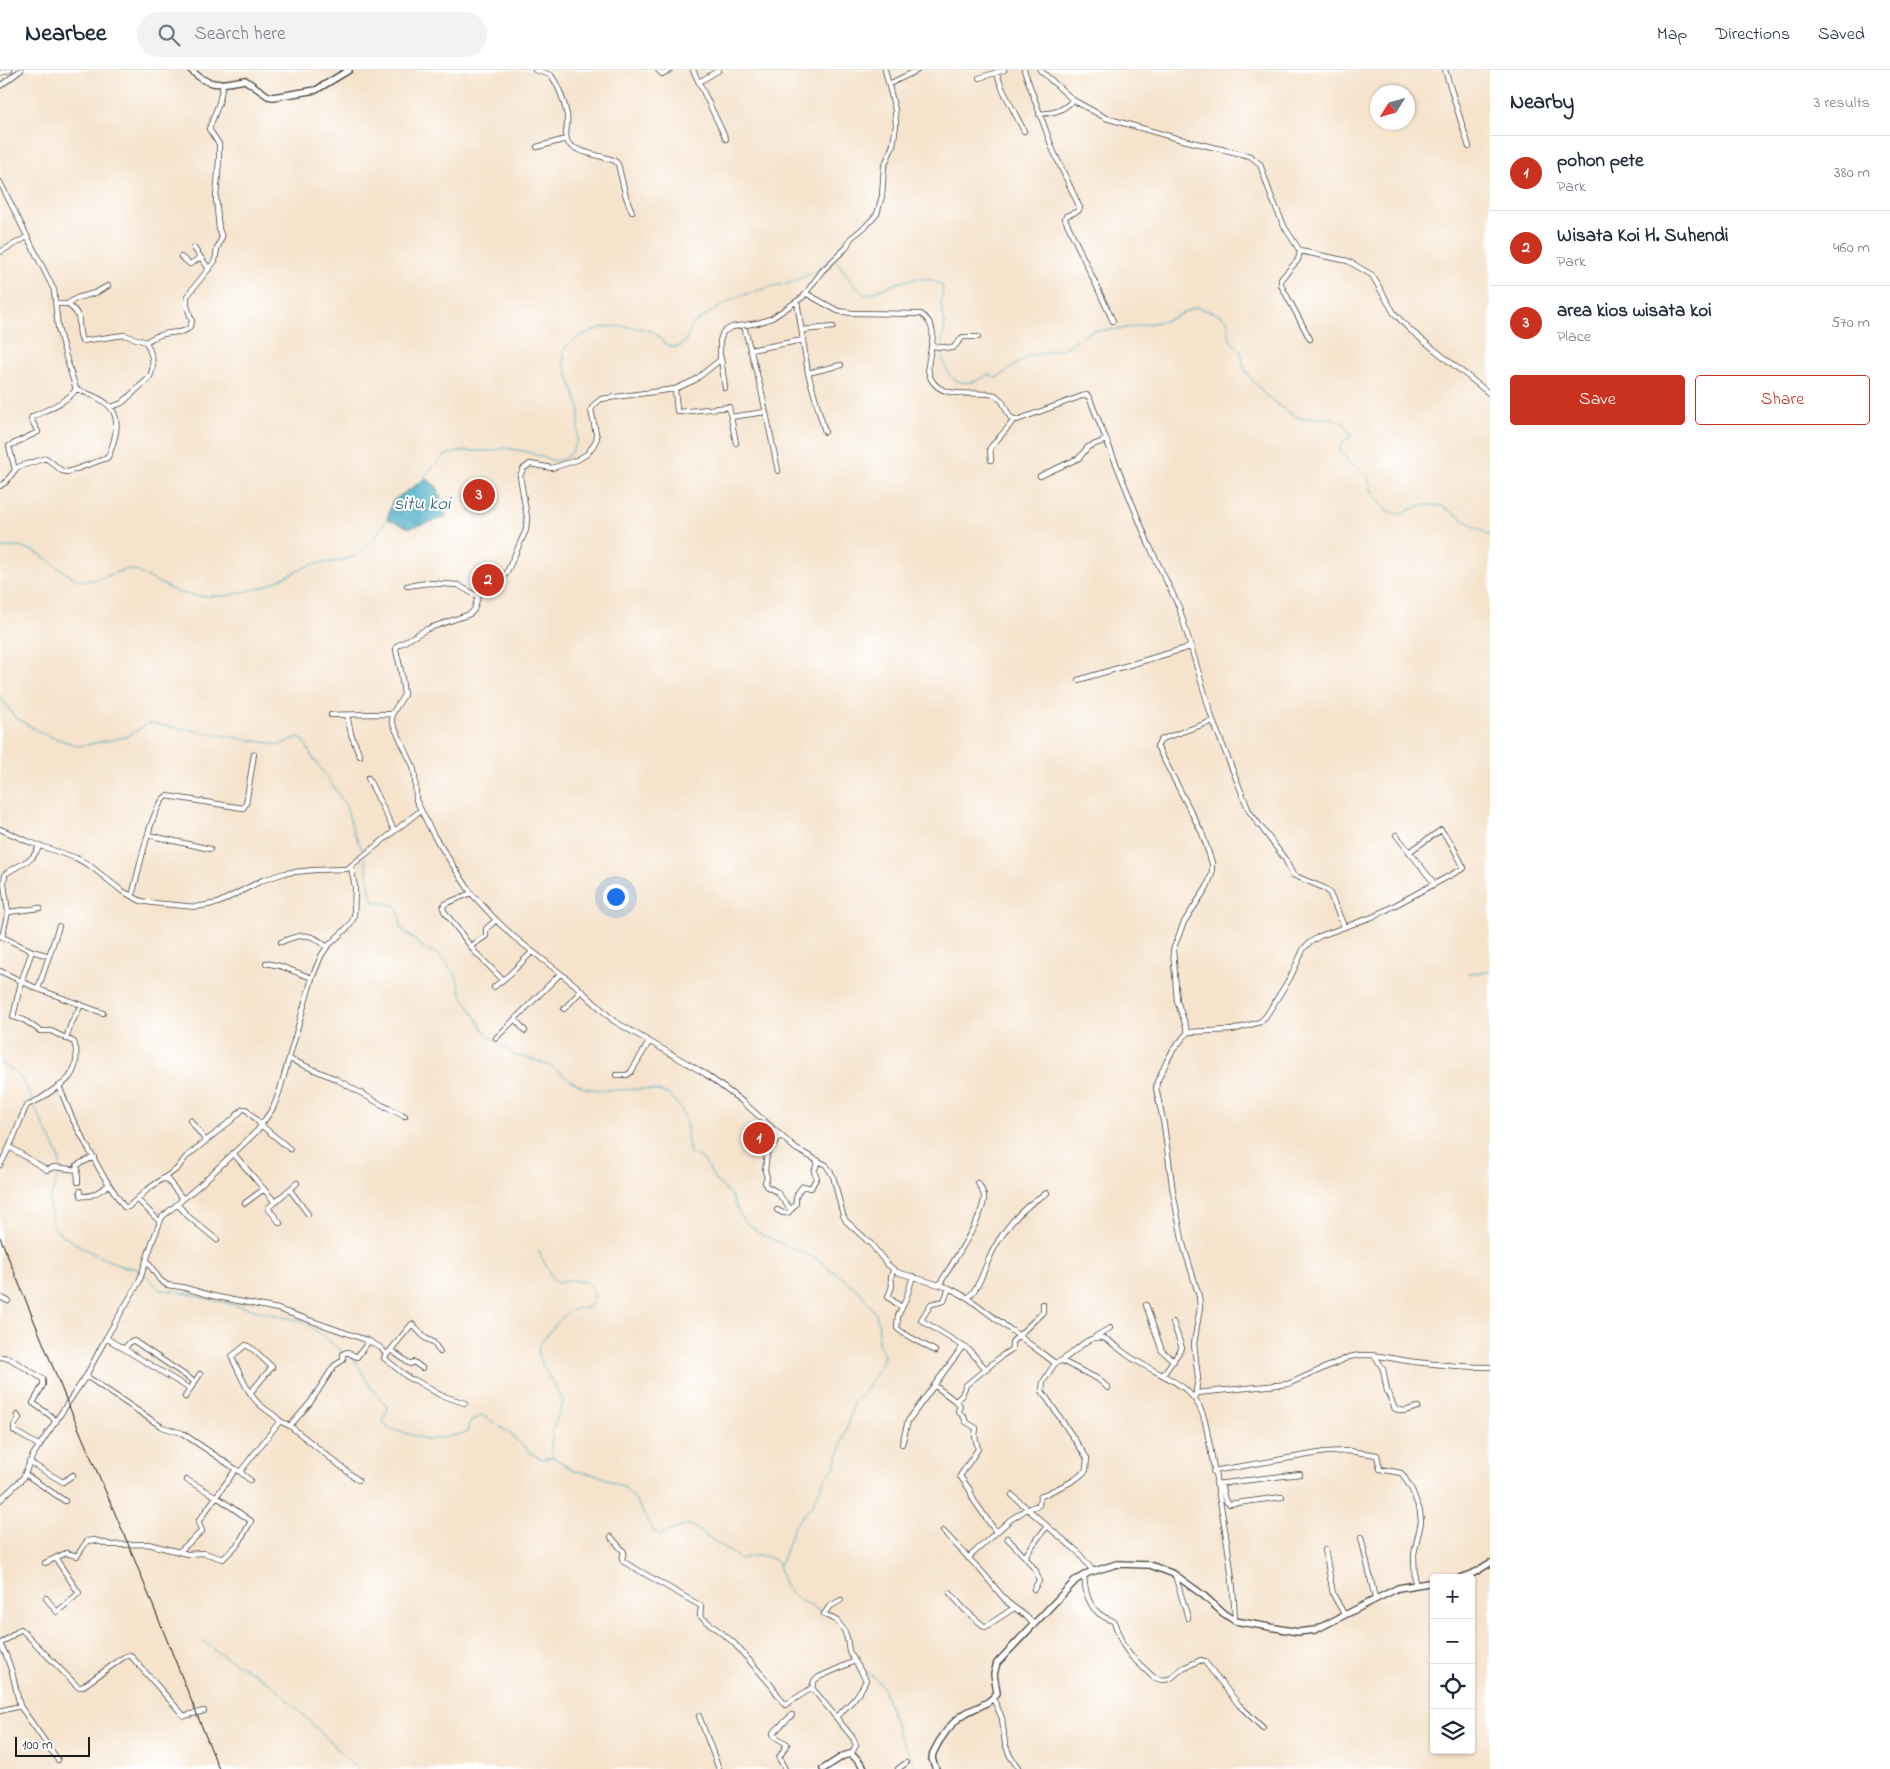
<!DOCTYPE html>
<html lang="en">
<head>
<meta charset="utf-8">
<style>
	:root { --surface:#fff; --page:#f2f2f3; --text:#1f2937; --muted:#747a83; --line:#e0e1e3; --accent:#c8321e }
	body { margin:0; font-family:"Indie Flower",sans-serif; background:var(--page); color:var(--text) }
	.controls { position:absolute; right:15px; bottom:15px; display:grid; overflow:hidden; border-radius:5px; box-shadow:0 1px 4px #0004 }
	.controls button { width:45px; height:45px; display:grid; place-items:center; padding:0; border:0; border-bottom:1px solid var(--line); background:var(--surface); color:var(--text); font:25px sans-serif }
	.compass { position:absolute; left:1370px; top:15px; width:45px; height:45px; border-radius:50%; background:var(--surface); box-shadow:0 1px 4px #0004; rotate:233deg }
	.scale { position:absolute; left:15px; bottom:12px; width:75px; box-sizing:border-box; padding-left:5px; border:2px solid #1c1c1c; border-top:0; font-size:14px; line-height:18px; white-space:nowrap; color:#1c1c1c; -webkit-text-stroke:4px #fff; paint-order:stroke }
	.you { position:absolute; left:615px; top:826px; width:18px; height:18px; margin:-12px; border:4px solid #fff; border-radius:50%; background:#1a73e8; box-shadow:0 0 0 8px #1a73e833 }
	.badge { display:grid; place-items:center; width:32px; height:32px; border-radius:50%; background:var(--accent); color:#fff; font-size:16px; font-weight:700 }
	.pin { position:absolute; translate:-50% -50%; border:2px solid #fff; box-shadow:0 1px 5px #0006 }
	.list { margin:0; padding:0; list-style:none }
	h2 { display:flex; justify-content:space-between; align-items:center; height:65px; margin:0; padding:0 20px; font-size:21px }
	h2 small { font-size:16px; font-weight:400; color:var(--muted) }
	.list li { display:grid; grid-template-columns:32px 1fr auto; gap:15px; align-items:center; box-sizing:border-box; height:75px; padding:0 20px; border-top:1px solid var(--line) }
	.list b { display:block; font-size:19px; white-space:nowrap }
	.list p { margin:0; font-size:16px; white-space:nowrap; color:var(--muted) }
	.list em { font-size:16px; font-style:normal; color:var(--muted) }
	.actions { display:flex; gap:10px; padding:15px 20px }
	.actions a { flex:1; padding:11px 0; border:1px solid var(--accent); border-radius:5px; text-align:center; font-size:18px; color:var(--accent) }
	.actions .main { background:var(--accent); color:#fff }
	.icon { flex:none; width:28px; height:28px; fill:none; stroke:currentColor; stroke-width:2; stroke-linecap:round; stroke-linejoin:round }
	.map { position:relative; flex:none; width:1490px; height:1699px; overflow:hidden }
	header { display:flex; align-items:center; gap:30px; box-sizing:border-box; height:70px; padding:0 25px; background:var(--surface); border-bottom:1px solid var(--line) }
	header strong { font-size:24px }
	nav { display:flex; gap:28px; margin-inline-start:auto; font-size:18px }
	.search { width:350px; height:45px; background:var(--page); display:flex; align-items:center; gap:12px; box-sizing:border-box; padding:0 18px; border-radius:28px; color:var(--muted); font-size:19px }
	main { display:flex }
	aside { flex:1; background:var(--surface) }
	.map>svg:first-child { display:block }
</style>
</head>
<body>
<header>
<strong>Nearbee</strong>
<div class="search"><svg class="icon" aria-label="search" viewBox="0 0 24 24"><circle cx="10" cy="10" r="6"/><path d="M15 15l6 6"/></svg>Search here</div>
<nav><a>Map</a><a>Directions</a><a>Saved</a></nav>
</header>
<main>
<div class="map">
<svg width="1490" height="1699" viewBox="0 0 1490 1699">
	<defs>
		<pattern id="water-ripples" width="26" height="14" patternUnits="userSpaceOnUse" patternTransform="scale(1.25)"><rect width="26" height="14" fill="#43abc3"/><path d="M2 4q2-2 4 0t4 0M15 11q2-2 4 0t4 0" fill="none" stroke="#378a9e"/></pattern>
	</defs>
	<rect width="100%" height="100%" fill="#fff"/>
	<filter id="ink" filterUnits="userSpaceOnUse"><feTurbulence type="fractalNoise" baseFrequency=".02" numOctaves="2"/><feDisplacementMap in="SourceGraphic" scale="10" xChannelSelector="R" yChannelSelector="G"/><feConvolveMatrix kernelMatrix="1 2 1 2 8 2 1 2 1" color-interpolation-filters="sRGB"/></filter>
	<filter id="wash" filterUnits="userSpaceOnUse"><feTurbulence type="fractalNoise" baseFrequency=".0096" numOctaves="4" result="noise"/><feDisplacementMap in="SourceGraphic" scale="20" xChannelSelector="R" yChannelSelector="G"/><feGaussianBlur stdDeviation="1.12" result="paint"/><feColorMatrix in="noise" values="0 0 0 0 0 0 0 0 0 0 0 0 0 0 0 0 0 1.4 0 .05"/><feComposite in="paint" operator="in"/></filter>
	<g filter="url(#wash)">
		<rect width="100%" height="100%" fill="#f5e3cc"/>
		<path fill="url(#water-ripples)" stroke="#306470" d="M426 408 438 418 446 447 410 458 387 449 392 431Z"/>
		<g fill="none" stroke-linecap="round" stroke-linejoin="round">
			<path stroke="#43abc3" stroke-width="1" d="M836 190 854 215 866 225C891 217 918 198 943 216L941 232 945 256 942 275
				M942 279C943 311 963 322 989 304L997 308 1027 287 1051 281 1060 280 1092 261 1121 259 1168 250 1196 237C1206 241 1222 243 1228 251L1230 270 1241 282 1245 301 1266 326 1289 343 1300 348H1332L1345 354 1352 365 1342 373 1340 380 1349 392 1361 400 1368 407 1373 424 1386 440 1400 444 1423 435 1442 436 1490 466
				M425 410 426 404 445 385 464 381H491L505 378 524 381 555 391 564 389 571 383 577 371 580 339 564 294V284L566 276C589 259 608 253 635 258 641 259 645 259 651 261 660 265 668 282 680 276 689 271 688 259 694 253L736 227 773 216 787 214 817 201 833 187
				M0 478C32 474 39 484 63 501 69 505 74 509 80 510 97 514 113 501 129 499L134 500 179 523 198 526H226L264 517 310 495 344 490 358 485 374 469 387 449
				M0 626 15 647 43 664 79 676 126 667 149 653 280 675 298 667 304 671 312 687 327 707 346 736 354 763 364 783
				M365 787 371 826 375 832 395 835 399 843 401 859 422 876 440 886 456 905 462 925 487 965 508 979 513 985C525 988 538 990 550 996 562 1003 573 1014 586 1018 611 1024 651 1013 670 1026 675 1029 683 1043 685 1048 688 1059 687 1071 690 1083L703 1089 716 1111 730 1124 743 1150 762 1165 813 1187 827 1196 859 1221 876 1244 879 1257 878 1272 884 1285 881 1295 866 1319 854 1332 835 1397 826 1407 812 1435 794 1456 783 1488 779 1494
				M1468 903 1490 902
				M0 993C16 999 28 1014 32 1031
				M33 1034 58 1084 61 1096
				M60 1100 49 1132 53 1157 65 1167 92 1183 121 1196 138 1199 140 1201
				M538 1180 554 1211 558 1213 572 1210 589 1213C592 1218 596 1227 593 1232 589 1241 579 1237 572 1240 561 1245 547 1266 539 1275 534 1292 557 1313 563 1332 557 1350 547 1368 553 1387L574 1401 598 1405 625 1418 637 1432 652 1459 659 1465 687 1455 692 1456 741 1489C756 1485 768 1483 779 1494 781 1522 799 1531 823 1542
				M144 1203 160 1220 175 1221 305 1252 343 1282
				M346 1284C358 1291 363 1305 370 1316 375 1323 382 1330 388 1337L383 1352 388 1358 428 1370 467 1363 469 1353 482 1345 508 1362 531 1383 541 1389 553 1387
				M838 1549 843 1555
				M849 1568 851 1581
				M203 1571 220 1584 271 1613 358 1699
				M854 1585 865 1601 876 1608 884 1620 898 1663 917 1699"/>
		</g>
	</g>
	<g filter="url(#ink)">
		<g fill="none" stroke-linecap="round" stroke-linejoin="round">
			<defs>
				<path id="minor" d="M535 0 551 5C559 16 564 31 567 45 569 55 562 67 570 75 579 83 604 86 615 91L618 94 626 127 632 142
					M658 0 662 4 670 0
					M693 0 726 69
					M885 0 895 40 896 55 893 75 884 97 882 126 877 144 866 156 851 168 846 178 822 201 803 227 772 248 758 253 732 257 723 262 720 271V290L695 310 675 319 601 329 594 335 591 340 597 368 593 376 587 384 577 390 552 398 530 394 523 399 520 406 527 447 526 460 506 504 479 523 474 540 470 544 427 559 397 576 396 580 401 601 404 625 392 644V652L413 696 415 706 416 730 434 766 471 823 496 850 514 867 574 914 614 951 704 1003 743 1032 796 1079 826 1095 833 1106 843 1145 846 1151 871 1174 887 1194 897 1202 949 1218 968 1228 1055 1293C1073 1289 1084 1263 1104 1268 1115 1274 1124 1284 1135 1290 1167 1310 1197 1314 1206 1355 1217 1417 1233 1488 1235 1551
					M1024 0 1053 80 1080 138 1078 141 1066 146 1065 149 1113 251
					M1040 0 1073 30 1106 48 1179 69 1250 86 1260 94 1271 126 1284 156 1300 181 1348 191 1372 205 1394 243 1410 260 1490 324
					M1445 0 1469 77
					M996 2 1003 20 1024 61
					M0 3 10 0
					M979 8 1004 0
					M699 12 719 0
					M889 14 918 0
					M0 16 21 0
					M1039 44C1054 43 1063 41 1073 30
					M537 77 566 69
					M0 112 54 220 58 258 66 287 76 319C68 332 45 340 32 347L31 349 38 362 9 376 15 400 6 412 0 416
					M194 178 209 199
					M1300 181 1298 190 1281 209V215L1310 269
					M0 182 27 167
					M181 187 190 194 200 188
					M807 224 838 241 852 243 921 244C947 262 920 289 931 309 943 331 976 320 995 325L1002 331 1010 347 1017 350 1082 326 1087 325 1089 327 1149 475 1179 537 1213 651 1249 741 1285 789 1293 805 1324 818 1329 822 1344 856
					M797 231 808 303 825 362
					M57 234H67L77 228 95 223 108 216
					M67 234C86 247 75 254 82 271L124 265 146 272
					M744 256 761 319 778 401
					M803 260 833 257
					M931 276 953 278 963 267H978
					M750 280 803 270
					M721 288 725 318
					M808 303 841 295
					M675 319 677 341 679 342 729 337 736 373
					M111 337 122 333 149 308C156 296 152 284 146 272 153 267 161 264 169 263 180 261 189 264 192 251L187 236V226L215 191 217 179 222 167 219 159 216 128 219 90V74L209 59 219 33 223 15
					M731 347 765 342
					M991 390 990 378C994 373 1012 354 1014 349
					M15 400 18 397 46 388 62 401 68 402 107 388 109 385C125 344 116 333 76 319
					M1040 406 1079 388 1088 377 1106 370
					M407 516 428 513 458 515 477 526
					M1078 610 1190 577
					M331 645C351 644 371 644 392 644
					M347 645 351 664 360 686
					M368 708 394 760
					M0 759 29 772 76 788 89 795 122 821 141 831 153 833 196 837 218 833 263 810 285 803 314 800 347 799 421 740
					M148 765 210 779
					M1396 765 1434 813
					M471 823 445 834 443 837 444 841 475 882 503 910
					M132 826C137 809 152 732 167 726L243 738 246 734 254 684
					M8 842 40 838
					M0 866 32 881 21 912 13 947 24 950 40 961H51L74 972C80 989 75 1007 59 1016L72 1048 101 1102 124 1137H128L137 1129 160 1152
					M2 867 8 842 4 814 5 804 32 788 40 776
					M281 872C300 864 310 861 327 877
					M471 876 486 866V859L496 850
					M32 881 49 886
					M266 893 280 896 312 908
					M0 901 38 919 103 943
					M494 917 510 904 532 882
					M38 919 59 856
					M564 939 581 921
					M515 949 525 961
					M1188 962 1232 960 1260 952 1266 946 1290 908 1304 878 1309 873 1320 866 1375 846 1464 798 1451 773 1441 760 1409 782
					M496 968 560 904
					M66 969 71 954 81 935
					M289 989 336 1009 382 1035 405 1046
					M616 1005H627L631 1002 649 972
					M190 1050 206 1071
					M780 1066 767 1083 765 1101 767 1107 765 1112 766 1116 777 1122 791 1140
					M11 1078 47 1100 54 1097 78 1100
					M233 1083 275 1132 297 1113
					M0 1095C11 1077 17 1058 25 1039L27 1035 40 1029 59 1016
					M166 1108 183 1129
					M78 1112 77 1095 94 1087
					M290 1120 308 1144
					M80 1121 81 1126C92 1128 100 1120 109 1115
					M137 1129 148 1119 177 1099 186 1087 233 1049 243 1039H246L261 1055 290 1079
					M275 1132 268 1138 280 1153
					M245 1133 264 1119
					M177 1134 189 1147 217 1170
					M777 1140 783 1143H788L796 1134C795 1128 798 1121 803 1116L811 1118 817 1107 814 1102 818 1091
					M147 1191 160 1210 167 1215 182 1217 213 1226 278 1239 369 1271 381 1278 386 1284
					M893 1200 891 1207 892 1216 888 1227 901 1237
					M913 1206 906 1229 898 1246 897 1258C903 1265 926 1275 935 1281
					M940 1214C951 1194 984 1148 984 1127 984 1122 980 1117 978 1113
					M949 1218 944 1231 931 1234 921 1250 969 1280 986 1299
					M0 1227 8 1231
					M968 1228C979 1217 982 1205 988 1191 1000 1163 1021 1137 1047 1123
					M1146 1235 1162 1281 1174 1291
					M1096 1266 1110 1258
					M106 1268 190 1319
					M124 1279 131 1271H134L195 1312
					M391 1280 410 1294 414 1292 422 1298
					M440 1282 433 1272 425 1268 412 1254 384 1288 410 1309 415 1310 440 1325 465 1333
					M1375 1286 1383 1299 1387 1321 1395 1339 1404 1341 1418 1337
					M0 1287 9 1288 43 1309V1315L33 1333 51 1346 56 1352
					M1062 1291 1098 1309 1108 1318
					M1163 1305 1182 1278 1173 1252
					M86 1306 162 1357 182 1363 240 1402 280 1351 290 1356 358 1410
					M934 1315 958 1333 960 1336 958 1341 964 1347 966 1352 976 1358 975 1366 978 1379 960 1406 970 1420 973 1429 996 1462
					M250 1323 272 1297 254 1280 246 1275 232 1286V1288C240 1303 246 1321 258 1333 265 1340 274 1344 280 1351
					M1196 1323 1288 1314 1349 1287C1371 1281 1394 1290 1415 1292 1440 1295 1465 1297 1490 1297
					M185 1327 200 1304
					M1195 1328 1198 1308 1194 1274 1200 1237 1199 1226 1183 1174 1173 1122 1164 1055 1156 1018 1157 1012 1167 991 1173 980 1188 962 1177 931 1173 880 1184 852 1207 817 1212 803V793L1202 763 1157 676 1162 669 1213 651
					M956 1331 962 1325 966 1315 1003 1285 1012 1279V1272L1043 1242V1234
					M17 1345 19 1348 14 1356V1361L40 1376
					M290 1356 310 1333 334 1296 343 1290V1284L347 1282 357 1287 369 1271
					M902 1374 908 1351 963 1276
					M29 1392 63 1412 73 1405
					M1213 1401 1325 1382 1349 1381 1377 1385 1380 1399 1401 1403 1403 1405 1412 1420 1420 1441 1421 1452 1414 1484 1415 1515
					M240 1402 250 1410
					M25 1404 65 1431
					M1216 1414 1300 1404
					M1221 1414 1225 1430 1229 1434 1282 1427
					M1012 1425 1047 1456
					M0 1430 23 1408 33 1385 86 1306 106 1268 139 1212 153 1170 162 1147 201 1114 257 1061 273 1038 279 1023 312 908 321 886 327 877 350 855 354 847 355 817 351 797
					M943 1461 983 1503 1007 1532 1027 1547 1034 1555
					M611 1467 624 1482 622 1489 624 1492 701 1536 700 1546 733 1572 771 1615 785 1635 812 1618 853 1668 856 1675 851 1685
					M1361 1467 1375 1528
					M1007 1468 1026 1488
					M1325 1479 1333 1524 1344 1544
					M180 1481 202 1461 198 1452 236 1399
					M968 1488 1010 1450 1027 1439 1039 1435 1040 1427C1055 1418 1074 1414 1086 1400L1087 1388 1042 1321 1043 1312 1055 1293
					M45 1493 66 1483 77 1486 87 1471 94 1470 111 1475 148 1474 187 1484 204 1483 223 1489 239 1473 251 1451 217 1427 187 1410
					M1084 1505C1085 1521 1088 1538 1104 1547 1108 1549 1111 1549 1114 1552L1123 1575 1131 1586 1153 1607 1162 1610 1170 1609 1183 1598 1201 1590 1205 1592 1239 1635 1263 1658
					M1175 1505 1188 1548
					M1034 1519 1039 1511 1036 1501 1026 1488 1027 1483 1047 1456 1077 1481 1093 1501
					M950 1523 965 1540 985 1557 1014 1538
					M46 1528 57 1542 79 1523 56 1489
					M812 1618 814 1611 819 1607 855 1591
					M993 1628 1002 1648 1005 1674 1010 1686 1019 1699
					M0 1641 20 1636
					M699 1646 719 1699
					M836 1647C847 1637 860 1625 866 1610L849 1581 847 1568 844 1560 837 1551 824 1544 829 1537 841 1530
					M58 1690 20 1636 12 1602 6 1585 0 1574 21 1559 78 1617H82L124 1587 130 1585 184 1646 204 1641
					M785 1699 779 1688 787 1674 774 1666 773 1663 792 1645
					M898 1699 906 1693"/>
				<path id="tertiary" d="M191 0C210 19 222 14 245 10L268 26 273 27 316 20 349 0
					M1460 1508 1472 1504 1490 1493
					M823 1699 843 1686 850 1684 857 1689 865 1699
					M936 1699 932 1689 933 1683C940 1668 952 1651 966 1643 976 1637 990 1634 997 1623L994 1604 997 1593 1076 1510 1088 1503 1117 1494 1150 1495 1174 1504 1203 1525 1223 1543 1235 1551 1298 1562 1315 1560 1398 1518 1434 1512"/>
			</defs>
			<use href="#minor" stroke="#3d3a36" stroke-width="6"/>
			<use href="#tertiary" stroke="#3d3a36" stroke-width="8"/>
			<use href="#minor" stroke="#fff" stroke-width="4.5"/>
			<use href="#tertiary" stroke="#fff" stroke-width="5.5"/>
			<path stroke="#1c1c1c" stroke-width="1" d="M0 1167 68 1334 129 1476 219 1699"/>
		</g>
	</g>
	<g text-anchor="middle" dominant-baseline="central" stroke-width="4" stroke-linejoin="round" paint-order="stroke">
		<g font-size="19" font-style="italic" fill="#306470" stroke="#fff">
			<text x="422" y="434">situ koi</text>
		</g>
	</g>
</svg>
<div class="controls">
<button>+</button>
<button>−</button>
<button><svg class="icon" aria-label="locate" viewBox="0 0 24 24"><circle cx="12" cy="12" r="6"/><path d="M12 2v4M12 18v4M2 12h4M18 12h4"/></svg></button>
<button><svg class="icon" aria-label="layers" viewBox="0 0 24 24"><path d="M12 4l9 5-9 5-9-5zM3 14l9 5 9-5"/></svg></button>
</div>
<svg class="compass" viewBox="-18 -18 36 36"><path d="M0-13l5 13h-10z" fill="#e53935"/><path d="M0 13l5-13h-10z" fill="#747a83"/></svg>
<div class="scale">100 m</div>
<div class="you"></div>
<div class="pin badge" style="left:759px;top:1068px">1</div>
<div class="pin badge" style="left:488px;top:510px">2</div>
<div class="pin badge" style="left:479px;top:425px">3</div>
</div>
<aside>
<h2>Nearby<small>3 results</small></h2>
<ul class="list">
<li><span class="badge">1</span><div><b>pohon pete</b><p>Park</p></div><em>380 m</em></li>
<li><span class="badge">2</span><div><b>Wisata Koi H. Suhendi</b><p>Park</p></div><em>460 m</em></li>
<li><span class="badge">3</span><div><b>area kios wisata koi</b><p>Place</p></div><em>570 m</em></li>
</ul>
<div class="actions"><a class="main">Save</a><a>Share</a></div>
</aside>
</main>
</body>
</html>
